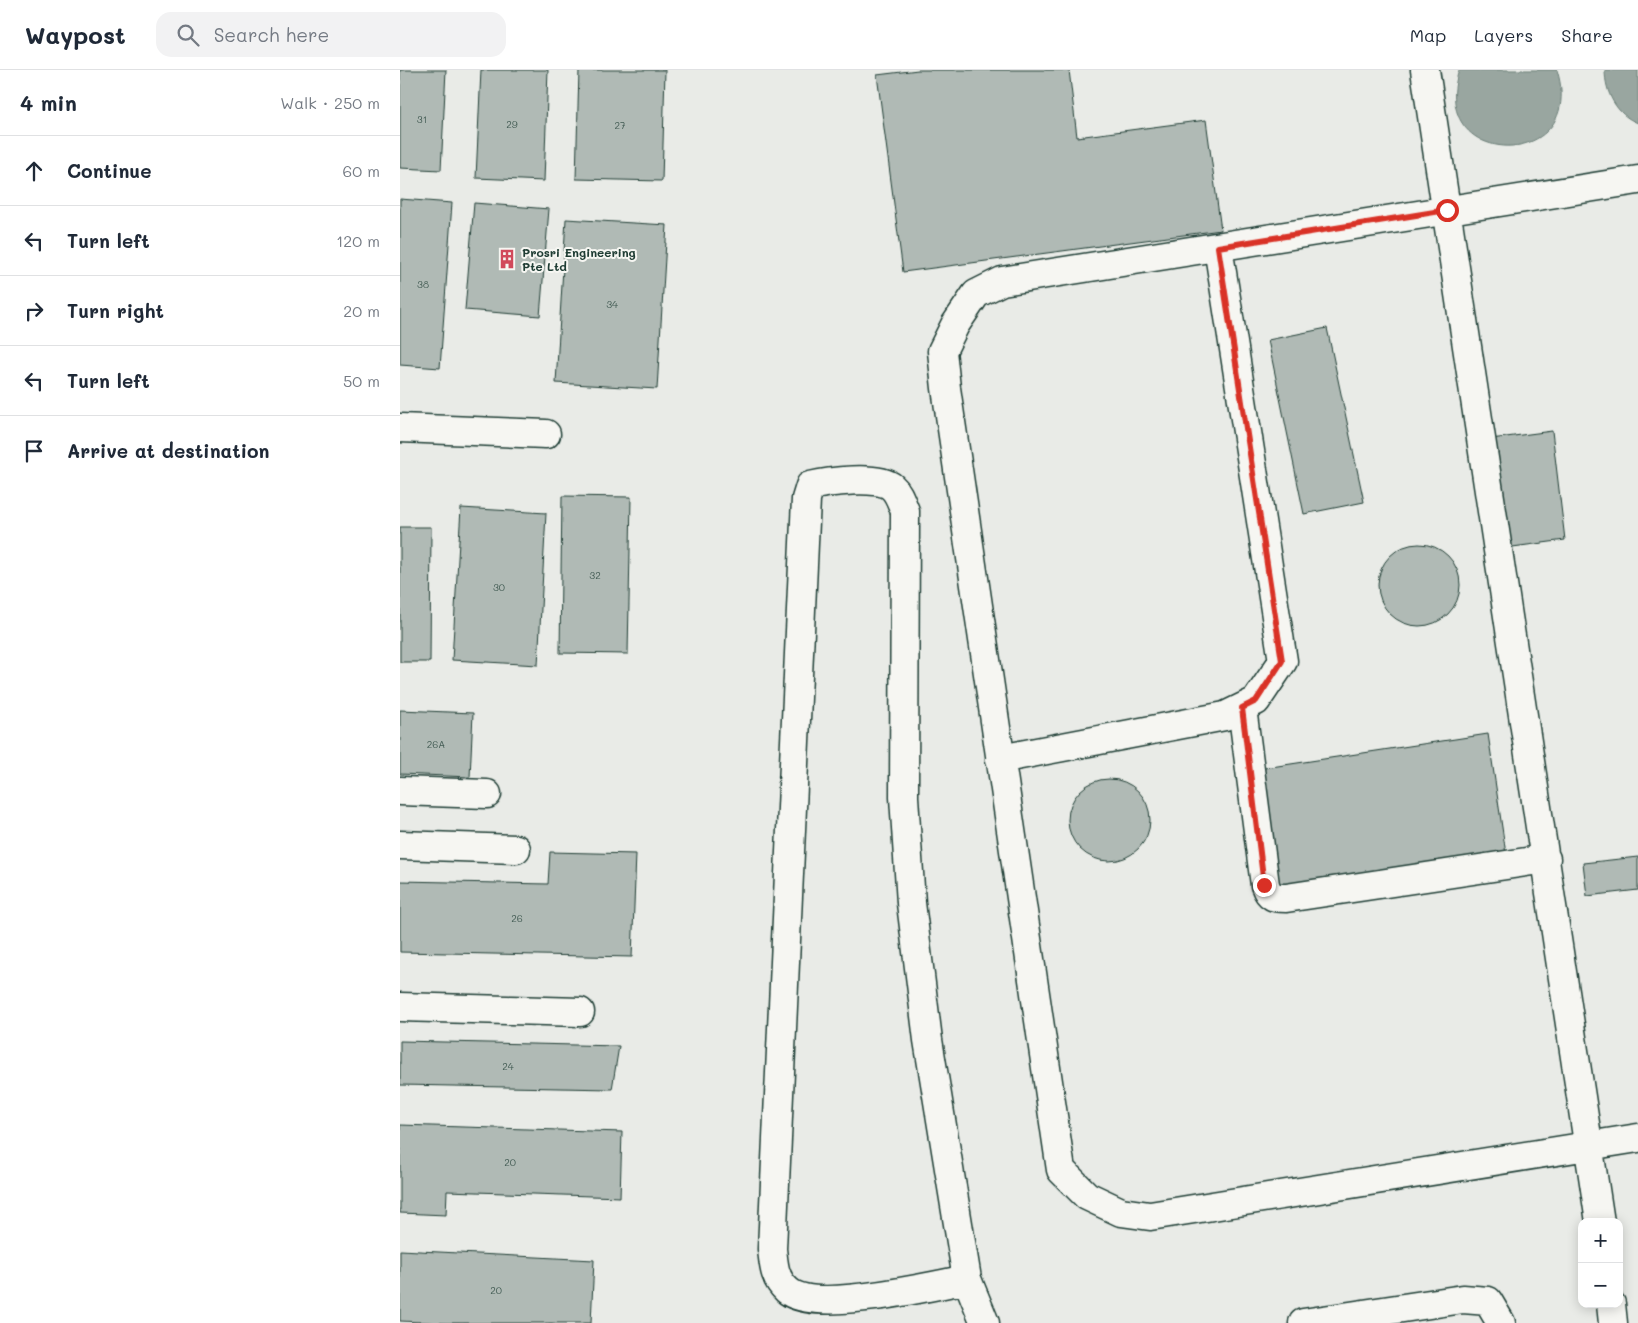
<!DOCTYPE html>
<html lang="en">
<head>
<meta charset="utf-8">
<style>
	:root { --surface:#fff; --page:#f2f2f3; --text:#1f2937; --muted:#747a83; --line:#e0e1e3 }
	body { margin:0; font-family:Mali,sans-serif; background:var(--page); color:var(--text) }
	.controls { position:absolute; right:15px; bottom:15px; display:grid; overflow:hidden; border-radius:10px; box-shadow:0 2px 12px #0003 }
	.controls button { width:45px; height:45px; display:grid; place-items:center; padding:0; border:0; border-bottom:1px solid var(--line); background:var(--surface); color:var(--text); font:25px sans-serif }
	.stop { position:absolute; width:15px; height:15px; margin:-11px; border:4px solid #d93025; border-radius:50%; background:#fff }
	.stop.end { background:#d93025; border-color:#fff; box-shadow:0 1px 5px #0008 }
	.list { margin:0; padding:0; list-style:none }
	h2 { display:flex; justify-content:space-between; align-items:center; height:65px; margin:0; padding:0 20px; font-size:21px }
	h2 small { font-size:16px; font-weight:400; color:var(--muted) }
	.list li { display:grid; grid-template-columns:32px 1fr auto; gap:15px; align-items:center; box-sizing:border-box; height:70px; padding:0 20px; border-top:1px solid var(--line) }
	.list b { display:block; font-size:19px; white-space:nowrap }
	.list em { font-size:16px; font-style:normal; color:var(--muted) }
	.icon { flex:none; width:28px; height:28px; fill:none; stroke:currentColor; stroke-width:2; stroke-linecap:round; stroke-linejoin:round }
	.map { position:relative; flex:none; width:1238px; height:1253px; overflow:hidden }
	header { display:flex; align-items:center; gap:30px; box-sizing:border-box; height:70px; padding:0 25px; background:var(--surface); border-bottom:1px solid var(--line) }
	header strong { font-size:24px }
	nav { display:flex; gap:28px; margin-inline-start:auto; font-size:18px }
	.search { width:350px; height:45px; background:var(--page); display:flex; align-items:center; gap:12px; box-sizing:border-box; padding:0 18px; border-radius:15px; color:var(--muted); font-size:19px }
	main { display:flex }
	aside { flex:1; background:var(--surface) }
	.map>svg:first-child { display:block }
</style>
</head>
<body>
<header>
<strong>Waypost</strong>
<div class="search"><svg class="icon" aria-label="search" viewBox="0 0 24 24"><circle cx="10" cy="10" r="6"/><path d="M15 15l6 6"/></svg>Search here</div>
<nav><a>Map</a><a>Layers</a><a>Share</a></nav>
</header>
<main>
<aside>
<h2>4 min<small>Walk · 250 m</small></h2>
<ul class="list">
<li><svg class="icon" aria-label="ahead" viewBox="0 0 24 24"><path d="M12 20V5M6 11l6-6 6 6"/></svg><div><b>Continue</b></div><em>60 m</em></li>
<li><svg class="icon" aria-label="left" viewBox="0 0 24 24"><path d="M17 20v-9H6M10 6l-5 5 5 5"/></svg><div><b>Turn left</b></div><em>120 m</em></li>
<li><svg class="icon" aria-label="right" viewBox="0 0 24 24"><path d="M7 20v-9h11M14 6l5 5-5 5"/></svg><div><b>Turn right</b></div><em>20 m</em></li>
<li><svg class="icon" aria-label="left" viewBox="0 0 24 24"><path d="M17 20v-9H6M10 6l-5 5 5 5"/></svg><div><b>Turn left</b></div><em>50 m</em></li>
<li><svg class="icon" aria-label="arrive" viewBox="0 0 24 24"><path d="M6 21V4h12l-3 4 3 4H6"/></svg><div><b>Arrive at destination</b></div></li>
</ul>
</aside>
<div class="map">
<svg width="1238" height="1253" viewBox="0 0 1238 1253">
	<rect width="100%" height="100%" fill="#e9ebe7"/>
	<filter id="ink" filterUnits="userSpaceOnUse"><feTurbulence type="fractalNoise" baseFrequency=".02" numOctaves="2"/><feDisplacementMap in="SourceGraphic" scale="10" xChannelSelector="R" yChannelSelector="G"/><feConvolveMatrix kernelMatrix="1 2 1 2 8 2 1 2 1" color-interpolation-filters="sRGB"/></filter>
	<g filter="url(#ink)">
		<path fill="#99a6a0" stroke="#687c75" d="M1059 0H1157C1189 102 1026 101 1059 0Z
			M1205 0H1238V53C1216 45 1205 22 1205 0Z"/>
		<path fill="#b0bab5" stroke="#1f3d34" d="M0 0H46L41 100 0 98Z
			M81 0H148L144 111 76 108Z
			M179 0H265L262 111 176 109Z
			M518 0H669L677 67 806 50 821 160 503 202 477 5Z
			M0 129 52 133 40 298 0 295Z
			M74 133 149 139 140 246 65 240Z
			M166 149 267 155 257 319 156 313Z
			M927 258 964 432 904 444 868 270Z
			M1152 361 1165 470 1105 478 1091 369Z
			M162 426 231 427 228 584 160 583Z
			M61 438 146 443 138 595 52 590Z
			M0 457H31L30 592H0Z
			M978 515a41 41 0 1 1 82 0a41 41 0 1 1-82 0Z
			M0 640 73 643 70 707 0 704Z
			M1088 664 1106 784 876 818 858 699Z
			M668 750a41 41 0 1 1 82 0a41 41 0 1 1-82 0Z
			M150 782 236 784 232 887 0 882V811L148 814Z
			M1238 787V820L1187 826 1183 793Z
			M0 971 219 976 212 1019 0 1015Z
			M0 1055 222 1062 220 1127 47 1121 46 1145 0 1143Z
			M0 1180 194 1190 191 1253H46L0 1251Z"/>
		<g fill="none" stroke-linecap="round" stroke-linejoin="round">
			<defs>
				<path id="minor" d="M1025 0 1200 1152
					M1238 110 602 211 576 224 555 255 542 281 546 318 661 1100 687 1126 721 1142 750 1146 1238 1068
					M0 358 146 364
					M842 638 865 815C869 827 874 828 886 828L1146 789
					M600 689 825 646 856 631 883 591 818 177
					M0 721 87 724
					M0 775 116 779
					M0 937 180 942
					M567 1209C533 1216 413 1244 387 1220 374 1208 374 1196 372 1179L406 429 410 416C427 412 478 405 492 417 499 423 501 432 505 441L504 727 511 833 528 970 567 1209 585 1253
					M1211 1234 1213 1253
					M903 1253 1063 1229 1088 1231 1101 1253"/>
			</defs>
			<use href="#minor" stroke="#1f3d34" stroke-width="31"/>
			<use href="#minor" stroke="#f6f6f2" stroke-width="28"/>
		</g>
	</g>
	<g fill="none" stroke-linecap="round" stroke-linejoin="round" filter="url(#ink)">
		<path stroke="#d93025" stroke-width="6" d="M864 815 842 638 856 631 882 591 818 177 1047 140"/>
	</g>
	<defs>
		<symbol id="building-bare" viewBox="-9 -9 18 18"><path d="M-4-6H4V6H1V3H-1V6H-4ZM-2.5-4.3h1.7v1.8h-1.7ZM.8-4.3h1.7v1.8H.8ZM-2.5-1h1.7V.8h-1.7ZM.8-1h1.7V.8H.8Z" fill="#d1495b" stroke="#f6f6f2" stroke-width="2.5" paint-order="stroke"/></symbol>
	</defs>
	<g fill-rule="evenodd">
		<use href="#building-bare" x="93" y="175" width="28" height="28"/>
	</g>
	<g text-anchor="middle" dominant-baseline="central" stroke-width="4" stroke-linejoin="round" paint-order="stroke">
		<g font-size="10" fill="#435c54">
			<text x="22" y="49">31</text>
			<text x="112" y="54">29</text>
			<text x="220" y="55">27</text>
			<text x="23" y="214">38</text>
			<text x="212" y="234">34</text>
			<text x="195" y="505">32</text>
			<text x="99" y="517">30</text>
			<text x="36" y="674">26A</text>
			<text x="117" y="848">26</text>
			<text x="108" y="996">24</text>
			<text x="110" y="1092">20</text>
			<text x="96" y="1220">20</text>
		</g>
		<g font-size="12" font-weight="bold" fill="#1f3d34" stroke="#f6f6f2" text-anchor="start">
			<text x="122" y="182">Prosri Engineering<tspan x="122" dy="14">Pte Ltd</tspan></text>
		</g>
	</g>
</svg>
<div class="controls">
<button>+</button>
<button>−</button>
</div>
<div class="stop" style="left:1047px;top:140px"></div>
<div class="stop end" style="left:864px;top:815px"></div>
</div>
</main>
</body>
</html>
